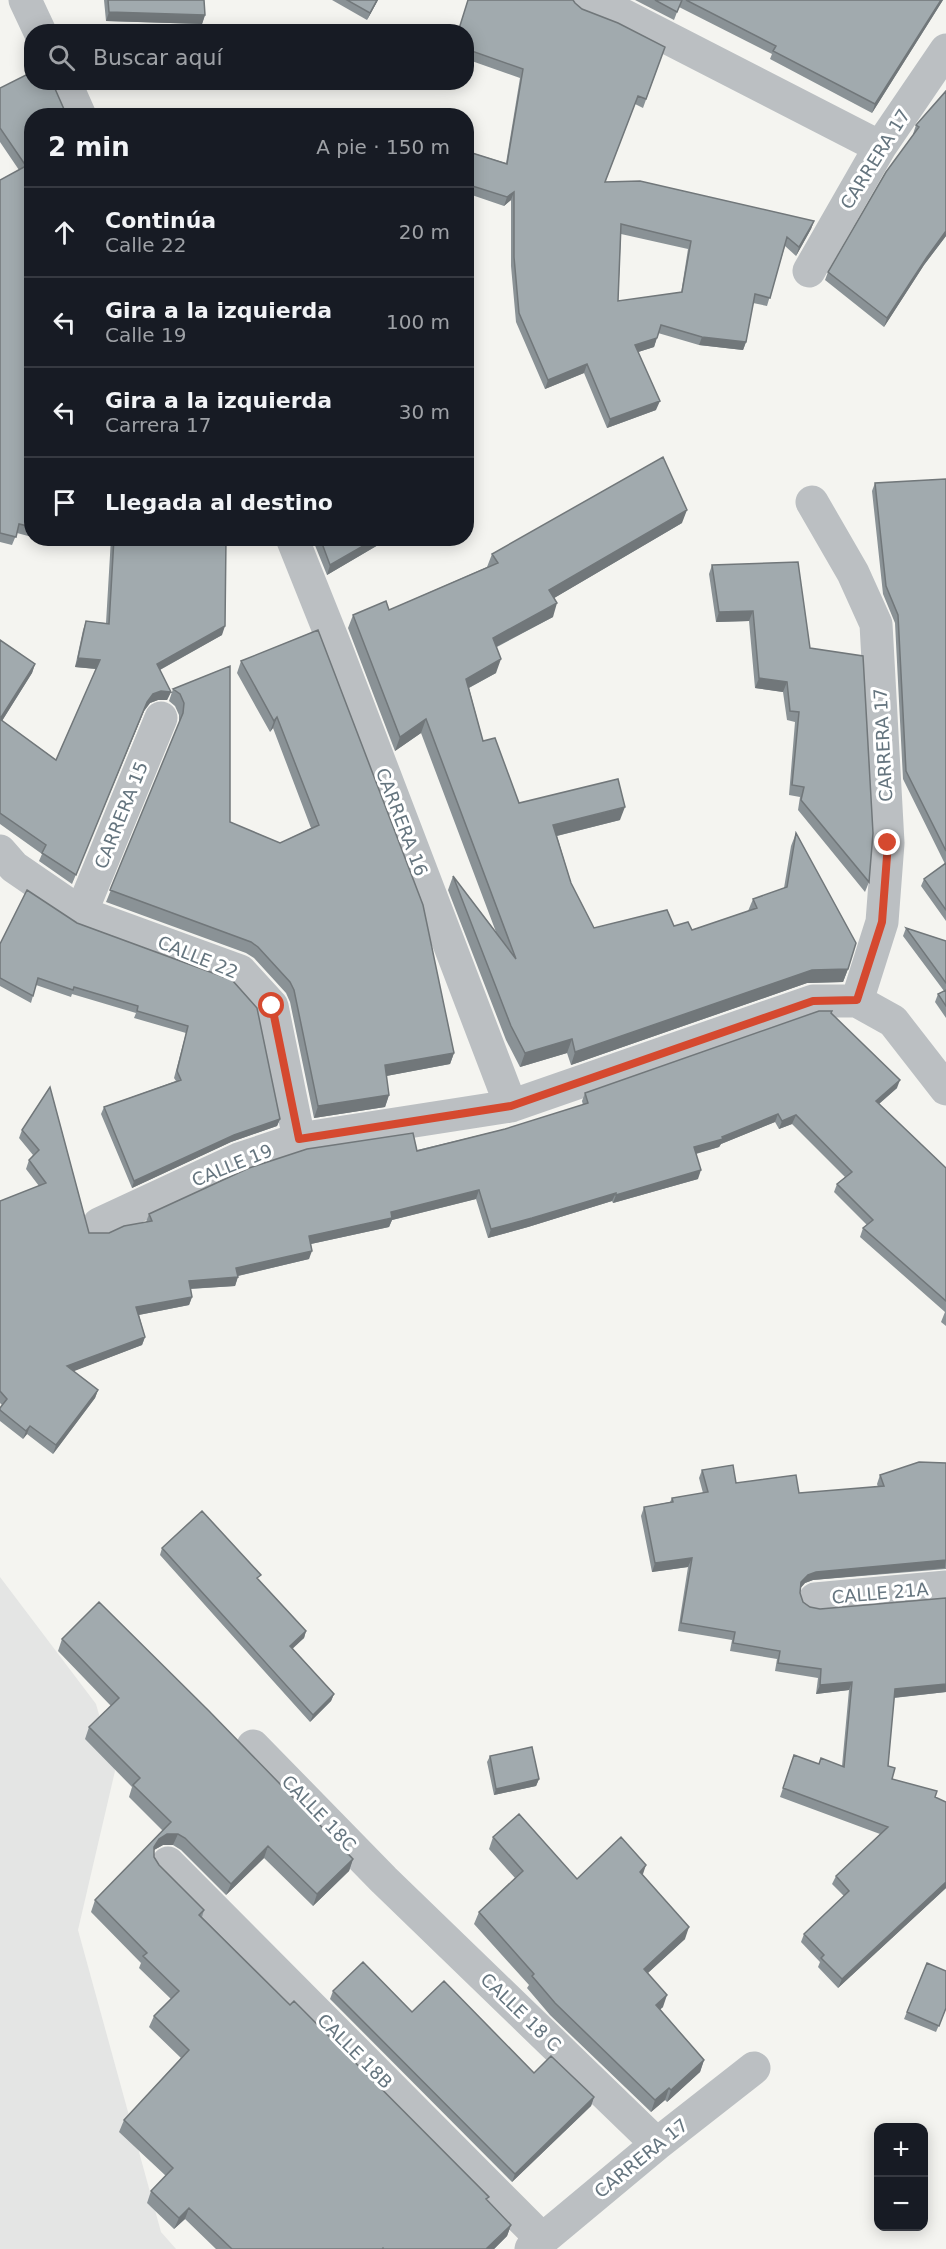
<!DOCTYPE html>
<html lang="es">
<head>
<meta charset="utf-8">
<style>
	:root { --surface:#171b24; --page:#20242c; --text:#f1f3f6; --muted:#9ea1a6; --line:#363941 }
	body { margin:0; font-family:"DejaVu Sans",sans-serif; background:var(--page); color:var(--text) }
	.controls { position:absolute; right:18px; bottom:18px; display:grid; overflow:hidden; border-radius:12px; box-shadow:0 3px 15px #0003 }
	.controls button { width:54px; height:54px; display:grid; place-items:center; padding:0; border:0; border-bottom:2px solid var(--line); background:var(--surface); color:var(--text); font:30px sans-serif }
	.stop { position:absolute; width:18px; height:18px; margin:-14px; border:4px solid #d5492f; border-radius:50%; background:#fff }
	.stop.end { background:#d5492f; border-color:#fff; box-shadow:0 2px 6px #0008 }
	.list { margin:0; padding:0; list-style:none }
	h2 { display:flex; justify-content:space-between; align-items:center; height:78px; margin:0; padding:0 24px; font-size:26px }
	h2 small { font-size:20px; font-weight:400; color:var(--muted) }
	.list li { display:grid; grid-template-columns:39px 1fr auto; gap:18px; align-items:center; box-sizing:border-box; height:90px; padding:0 24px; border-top:2px solid var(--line) }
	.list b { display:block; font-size:22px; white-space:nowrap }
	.list p { margin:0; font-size:20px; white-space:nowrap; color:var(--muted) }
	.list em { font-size:20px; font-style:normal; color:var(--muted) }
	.icon { flex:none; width:33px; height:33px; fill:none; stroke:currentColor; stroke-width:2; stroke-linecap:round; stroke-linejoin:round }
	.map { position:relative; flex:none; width:946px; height:2249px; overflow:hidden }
	.search { position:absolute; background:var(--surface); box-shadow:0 3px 15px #0003; left:24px; top:24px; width:450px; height:66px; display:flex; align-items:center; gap:15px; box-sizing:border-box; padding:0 21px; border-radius:24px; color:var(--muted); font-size:22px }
	.panel { position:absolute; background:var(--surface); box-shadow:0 3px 15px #0003; left:24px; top:108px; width:450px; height:438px; border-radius:24px }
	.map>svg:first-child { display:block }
</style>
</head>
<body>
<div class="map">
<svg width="946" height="2249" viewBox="0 0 946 2249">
	<rect width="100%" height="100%" fill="#f4f4f0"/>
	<path fill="#e4e5e4" d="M0 1577 96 1704 115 1771 78 1930 161 2232 176 2249H0Z"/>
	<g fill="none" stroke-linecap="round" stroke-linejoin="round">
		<path stroke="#bbbfc2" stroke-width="33" d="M25 0 40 32
			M586 0 623 15 880 147
			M65 82 80 116
			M809 271 880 147 946 50
			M812 502 853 573 876 624 888 843 882 922 857 1001
			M292 538 336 648 511 1106
			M0 851 14 867 81 913 240 971 272 1006 299 1139
			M81 913 161 718
			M99 1224 239 1159 299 1139 511 1106 813 1001H857L893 1021 946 1089
			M815 1599 946 1587
			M253 1746 384 1880 657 2144
			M168 1863 542 2239
			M531 2249 657 2144 754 2068"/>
	</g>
	<path fill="#8a9296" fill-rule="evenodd" d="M104 0H204L205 15 202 24 106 21Z
		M332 0H378L367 20Z
		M635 0H943L872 113 770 59 772 54 679 7 674 20Z
		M575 3 582 9 665 47 643 108 635 104 605 182 814 221 811 229 796 256 785 246 767 306 753 303 746 342 743 350 699 345 658 333 654 347 638 352 656 410 607 428 584 373 545 389 516 322 511 266V200L504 206 466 193V151L506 163 520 78 466 59V32ZM621 234 688 249 681 293 618 301Z
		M0 88 32 116V537L17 533 12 545 0 542V180L19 170 0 142Z
		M946 91V236L924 265 884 327 825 280 828 272 914 135 913 134 916 125Z
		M946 479V921L921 886 924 879 945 864 903 779 895 623 883 594 872 491 875 483Z
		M682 523 554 598 553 617 497 647 496 673 469 688 483 741 519 803 620 820 557 836 571 883 594 928 674 926 692 930 748 911 753 899 784 888 791 846 796 833 848 969 843 982 807 983 571 1065 567 1053 520 1067 506 1040 448 890 453 876 496 932 421 733 395 751 348 628 353 615 389 610 487 567 492 554Z
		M38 538H52L51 542Z
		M111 538H226L222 635 160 670 171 692 167 700H158L150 703 144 711 72 884 39 861 42 854 0 824V640L35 664 32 673 2 721 56 760 96 669 75 667 83 630 86 621 106 623Z
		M312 538H390L327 575Z
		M712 565 810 648 869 882 865 892 798 810 800 797 789 795 795 722 787 720 783 692 755 688 749 621 716 622 709 574Z
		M318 630 454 1053 450 1064 386 1076 389 1095 385 1107 314 1118 290 1002 286 993 254 958 246 953 106 902 179 723V715L175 706 169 701 173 689 230 666V822L280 843 311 828 273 728 270 732 237 673 241 661Z
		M77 923 232 980 280 1119 277 1126 231 1142 132 1188 101 1114 104 1107 176 1081 174 1078 186 1033 134 1018 136 1013 72 994 71 997 36 985 31 1003 0 986V944Z
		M906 928 946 941V1018L935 1002 938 994 944 991 903 936Z
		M831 1013 897 1088 879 1104 946 1168V1326L941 1322 945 1312 860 1237 863 1228 867 1225 834 1192 837 1184 845 1177 792 1124 779 1129 775 1122 721 1144 719 1147 696 1154 698 1179 613 1203 612 1201 528 1227 488 1238 476 1199 392 1220 389 1227 311 1244 309 1259 238 1276 235 1286 190 1289 192 1297 189 1305 139 1315 145 1337 142 1345 73 1371 98 1390 95 1398 53 1454 27 1434 23 1439 0 1421V1408L2 1405 0 1403V1201L39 1186 26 1169 29 1160 33 1155 19 1138 22 1130 50 1087 89 1233H109L146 1222 149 1214 505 1129 583 1105 582 1101 585 1093Z
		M946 1463V1569L813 1580 805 1583 800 1588V1593L803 1602 810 1607 946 1692 894 1698 888 1766 892 1779 946 1802V1888L838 1988 818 1967 820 1962 801 1942 804 1934 844 1896 832 1884 836 1876 880 1834 780 1797 794 1755 819 1764 842 1766 849 1690 816 1694 818 1678 775 1671 777 1659 730 1651 732 1640 678 1631 688 1567 652 1572 641 1516 644 1507 670 1502 672 1498 703 1493 699 1478 702 1470 736 1483 799 1493 878 1487 877 1484 880 1475Z
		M162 1548 259 1580 306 1631 304 1638 292 1648 334 1694 331 1701 310 1722 160 1555Z
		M62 1639 353 1859 349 1871 313 1906 264 1858 226 1895 181 1850 173 1845H163L154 1850V1857L159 1865 204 1910 202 1917 511 2225 507 2236 494 2249H216L185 2219 174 2229 147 2203 151 2191 166 2176 119 2132 124 2120 181 2058 149 2027 154 2016 171 1999 139 1968 141 1963 91 1912 95 1900 163 1831 129 1797 132 1787 85 1739 89 1727 111 1706 58 1651Z
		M490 1756 539 1779 536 1786 494 1795 487 1762Z
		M493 1837 577 1879 643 1875 685 1939 648 1973 663 2007 660 2009 704 2060 700 2072 667 2102 665 2100 651 2112 550 2015 527 1988 529 1985 474 1924 479 1912 515 1878 489 1849Z
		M927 1963 946 2009 936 2032 904 2019Z
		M333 1991 412 2012 534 2073 594 2097 591 2106 512 2182 330 1999Z"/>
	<path fill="#71777a" d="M377 0H378L367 20 370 13Z
		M941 0H943L872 113 875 104Z
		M109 12 205 15 202 24 106 21Z
		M514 192 511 200 504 206 507 197Z
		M814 221 811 229 796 256 799 247Z
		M946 231V236L924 265 884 327 887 318 927 257Z
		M702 337 746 342 743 350 699 345Z
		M657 338 654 347 632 354 635 345Z
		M587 364 584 373 545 389 548 380Z
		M660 401 656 410 607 428 610 419Z
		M687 510 682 523 544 604 549 590Z
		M377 538H390L327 575 330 565Z
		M557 603 553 617 488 651 493 638Z
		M753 611 749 621 716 622 719 612Z
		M225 626 222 635 154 673 157 664Z
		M78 658 100 660 97 669 75 667Z
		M501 659 496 673 461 692 466 679Z
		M35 664 32 673 0 724V719Z
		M759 678 787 682 783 692 755 688Z
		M161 691 171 692 167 700H158L150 703 144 711 72 884 147 702 153 694Z
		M277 717 273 728 270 732 274 721Z
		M426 719 421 733 395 751 400 737Z
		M625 807 620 820 548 838 553 825Z
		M848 969 843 982 807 983 571 1065 575 1052 812 970Z
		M572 1039 567 1053 520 1067 525 1053Z
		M454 1053 450 1064 381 1077 385 1065Z
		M900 1080 897 1088 873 1109 876 1101Z
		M389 1095 385 1107 314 1118 318 1106Z
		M778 1114 775 1122 721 1144 719 1147 691 1155 694 1147 722 1137Z
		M796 1115 792 1124 779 1129 782 1121Z
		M280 1119 277 1126 231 1142 132 1188 134 1181 234 1135Z
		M701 1170 698 1179 613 1203 616 1195Z
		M479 1190 476 1199 392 1220 389 1227 306 1245 309 1236 391 1212Z
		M616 1193 612 1201 528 1227 488 1238 491 1229Z
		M312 1251 309 1259 233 1277 236 1268Z
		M238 1277 235 1286 186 1289 189 1281Z
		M192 1297 189 1305 133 1316 136 1307Z
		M145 1337 142 1345 64 1375 67 1366Z
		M98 1390 95 1398 53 1454 56 1445Z
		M30 1426 27 1434 23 1439 26 1431Z
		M692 1558 688 1567 652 1572 655 1563Z
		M946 1560 945 1568 813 1580 805 1583 798 1591 801 1582 808 1575 816 1572Z
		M306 1631 304 1638 288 1653 290 1646Z
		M852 1682 849 1690 816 1694 820 1685Z
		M946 1684V1692L891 1698 895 1689Z
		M334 1694 331 1701 310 1722 313 1715Z
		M539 1779 536 1786 494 1795 496 1789Z
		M167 1834H178L173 1845H163L154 1850V1847L159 1839Z
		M268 1846 264 1858 226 1895 231 1884Z
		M353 1859 349 1871 313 1906 317 1894Z
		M646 1865 642 1877 640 1872Z
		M946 1882V1888L838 1988 842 1979Z
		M689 1927 685 1939 639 1981 644 1969Z
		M667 1995 663 2007 652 2017 656 2005Z
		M704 2060 700 2072 667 2102 671 2090Z
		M669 2088 665 2100 651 2112 655 2100Z
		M594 2097 591 2106 512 2182 515 2174Z
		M189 2208 185 2219 174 2229 179 2218Z
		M511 2225 507 2236 494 2249H486Z"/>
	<path fill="#a1aaae" stroke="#71777a" stroke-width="1.5" fill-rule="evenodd" d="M108 0H204L205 15 109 12Z
		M347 0H377L370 13Z
		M468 0H573L575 3 582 9 618 23 665 47 646 99 638 96 605 182 640 181 814 221 799 247 787 237 770 298 755 294 746 342 702 337 661 325 657 338 635 345 660 401 610 419 587 364 548 380 519 313 514 257V192L507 197 466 184V151L507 164 523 69 466 49V32H458ZM621 224 691 241 682 292 618 301Z
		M655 0H682L677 12Z
		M686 0H941L875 104 773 51 776 46Z
		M32 72V82H52L67 116H32V527L19 524 16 537 0 533V180L26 166 0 128V88Z
		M946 91V231L927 257 887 318 828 272 886 172 919 127 916 125Z
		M663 457 687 510 549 590 557 603 493 638 501 659 466 679 483 741 495 738 519 803 618 779 625 807 553 825 571 883 594 928 667 910 674 926 688 922 692 930 757 908 753 899 787 887 796 833 856 943 848 969 812 970 575 1052 572 1039 525 1053 511 1026 453 876 516 959 426 719 400 737 353 615 386 601 389 610 498 563 492 554Z
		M946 479V851L906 771 898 615 886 586 875 483Z
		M114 538H226L225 626 157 664 171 692 161 691 153 694 147 702 76 875 42 853 46 845 0 813V640L35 664 0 719 56 760 100 660 78 658 86 621 109 624Z
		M320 538H377L330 565Z
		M798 562 810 648 863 656 873 833 869 882 801 800 804 787 792 785 799 712 790 711 787 682 759 678 753 611 719 612 712 565Z
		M318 630 423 905 454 1053 385 1065 389 1095 318 1106 294 990 290 982 258 947 251 942 110 890 183 713 184 703 180 694 173 689 230 666V822L280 843 319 825 277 717 274 721 241 661Z
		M946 863V910L924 879Z
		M27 890 77 923 232 980 257 1008 280 1119 234 1135 134 1181 104 1107 181 1080 177 1071 188 1026 137 1011 138 1006 74 987 73 990 38 978 33 996 0 978V944Z
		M906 928 946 941V983Z
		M946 990V1006L938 994Z
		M819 1011H832L831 1013 900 1080 876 1101 946 1168V1301L863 1228 873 1220 837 1184 852 1172 796 1115 782 1121 778 1114 722 1137 723 1139 694 1147 701 1170 616 1195V1193L532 1218 491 1229 479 1190 391 1212 392 1218 309 1236 312 1251 236 1268 238 1277 189 1281 192 1297 136 1307 145 1337 67 1366 98 1390 56 1445 30 1426 26 1431 0 1410V1408L7 1399 0 1391V1201L46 1183 29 1160 39 1150 22 1130 50 1087 89 1233H109L124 1226 152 1221 149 1214 249 1168 307 1149 413 1133 417 1151 505 1129 588 1103 585 1093Z
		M919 1462 946 1463V1560L816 1572 808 1575 801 1582 800 1593 803 1602 810 1607 820 1609 946 1598V1684L895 1689 888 1766 895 1768 892 1779 937 1791 935 1797 946 1802V1882L842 1979 821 1958 824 1955 804 1934 849 1891 836 1876 888 1827 783 1788 794 1755 819 1764 821 1758 844 1767 852 1682 820 1685 821 1669 778 1663 780 1651 733 1643 735 1632 681 1623 692 1558 655 1563 644 1507 673 1502 672 1498 708 1492 702 1470 733 1465 736 1483 796 1475 799 1493 884 1486 880 1475Z
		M202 1511 261 1575 257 1578 306 1631 290 1646 334 1694 313 1715 162 1548Z
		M99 1602 209 1711 353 1859 317 1894 268 1846 231 1884 185 1838 178 1834H167L159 1839 154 1847V1857L159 1865 204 1910 199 1915 290 2005 294 2001 489 2197 486 2199 511 2225 486 2249H384L383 2248 382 2249H232L189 2208 179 2218 151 2191 173 2168 124 2120 189 2050 154 2016 179 1991 143 1956 147 1953 95 1900 171 1822 133 1785 140 1778 89 1727 119 1698 62 1639Z
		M532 1747 539 1779 496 1789 490 1756Z
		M519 1814 577 1879 621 1837 646 1865 640 1872 689 1927 644 1969 667 1995 656 2005 704 2060 671 2090 669 2088 655 2100 555 2003 532 1976 534 1974 479 1912 523 1871 493 1837Z
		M363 1962 412 2012 444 1981 534 2073 551 2056 594 2097 515 2174 333 1991Z
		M927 1963 946 1971V2008L939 2026 907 2012Z"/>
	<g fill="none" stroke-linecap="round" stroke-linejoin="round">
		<path stroke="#d5492f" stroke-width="8" d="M272 1006 299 1139 511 1106 813 1001 857 1000 882 922 888 843"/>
	</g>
	<g text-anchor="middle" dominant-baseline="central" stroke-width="6" stroke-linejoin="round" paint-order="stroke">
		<g font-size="18" fill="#65757f" stroke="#fff">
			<text transform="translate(875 159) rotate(-58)">CARRERA 17</text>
			<text transform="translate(883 745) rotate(-93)">CARRERA 17</text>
			<text transform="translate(121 815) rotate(-68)">CARRERA 15</text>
			<text transform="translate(402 822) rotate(69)">CARRERA 16</text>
			<text transform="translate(198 957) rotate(22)">CALLE 22</text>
			<text transform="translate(232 1165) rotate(-22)">CALLE 19</text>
			<text transform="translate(880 1593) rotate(-5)">CALLE 21A</text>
			<text transform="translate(319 1813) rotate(46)">CALLE 18C</text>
			<text transform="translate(521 2012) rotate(44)">CALLE 18 C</text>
			<text transform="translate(355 2051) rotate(45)">CALLE 18B</text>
			<text transform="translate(641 2158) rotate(-39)">CARRERA 17</text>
		</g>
	</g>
</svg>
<div class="controls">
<button>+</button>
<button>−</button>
</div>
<div class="stop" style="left:272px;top:1006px"></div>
<div class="stop end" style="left:888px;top:843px"></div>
<div class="search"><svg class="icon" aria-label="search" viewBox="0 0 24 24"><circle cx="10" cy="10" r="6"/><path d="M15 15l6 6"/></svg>Buscar aquí</div>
<section class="panel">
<h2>2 min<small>A pie · 150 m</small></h2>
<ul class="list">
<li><svg class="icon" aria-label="ahead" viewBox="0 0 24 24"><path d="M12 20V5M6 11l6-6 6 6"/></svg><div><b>Continúa</b><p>Calle 22</p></div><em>20 m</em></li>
<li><svg class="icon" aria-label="left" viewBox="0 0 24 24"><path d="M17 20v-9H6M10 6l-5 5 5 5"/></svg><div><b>Gira a la izquierda</b><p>Calle 19</p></div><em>100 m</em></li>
<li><svg class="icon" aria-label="left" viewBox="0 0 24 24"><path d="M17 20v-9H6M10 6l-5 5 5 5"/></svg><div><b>Gira a la izquierda</b><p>Carrera 17</p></div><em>30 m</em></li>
<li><svg class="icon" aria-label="arrive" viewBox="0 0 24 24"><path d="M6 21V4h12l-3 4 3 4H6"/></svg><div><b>Llegada al destino</b></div></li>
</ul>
</section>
</div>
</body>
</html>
